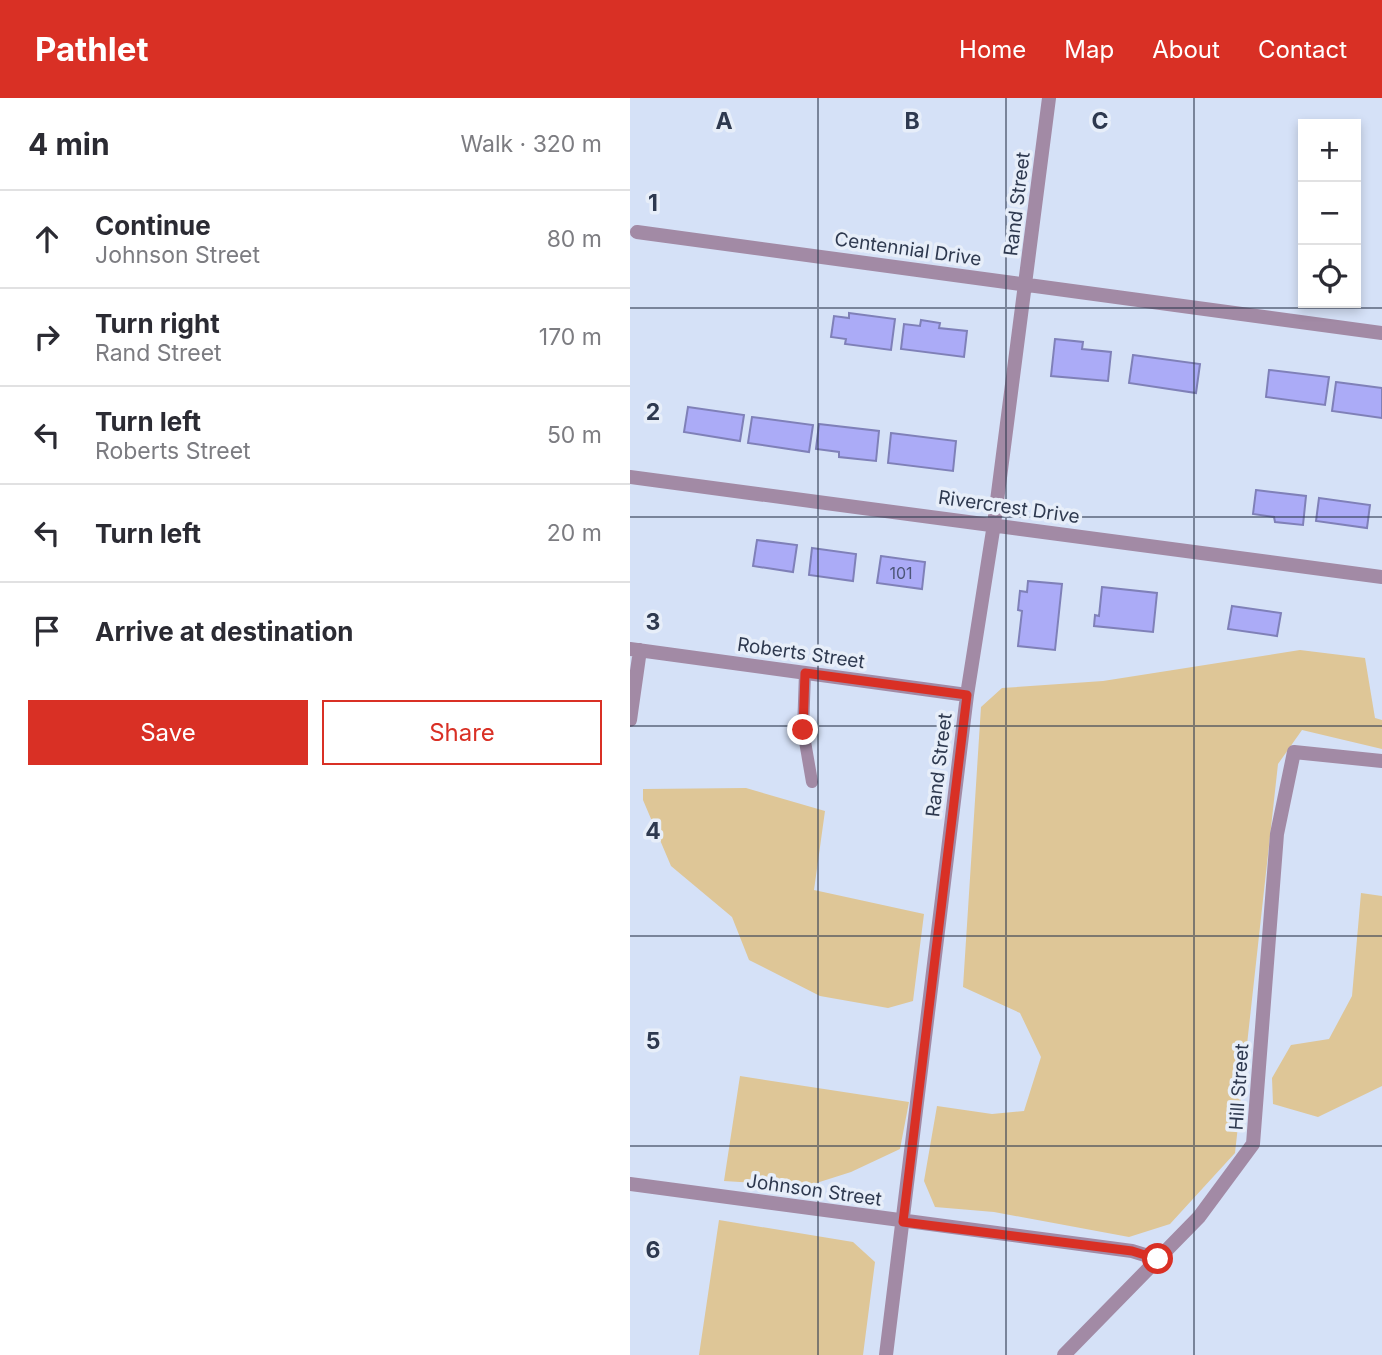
<!DOCTYPE html>
<html lang="en">
<head>
<meta charset="utf-8">
<style>
	:root { --surface:#fff; --page:#f2f2f3; --text:#2b2b33; --muted:#7c7c81; --line:#e1e1e2; --accent:#d93025 }
	body { margin:0; font-family:Inter,sans-serif; background:var(--page); color:var(--text) }
	.controls { position:absolute; right:21px; top:21px; display:grid; overflow:hidden; border-radius:0px; box-shadow:0 4px 10px #0003 }
	.controls button { width:63px; height:63px; display:grid; place-items:center; padding:0; border:0; border-bottom:2px solid var(--line); background:var(--surface); color:var(--text); font:35px sans-serif }
	.stop { position:absolute; width:21px; height:21px; margin:-16px; border:5px solid #d93025; border-radius:50%; background:#fff }
	.stop.end { background:#d93025; border-color:#fff; box-shadow:0 2px 7px #0008 }
	.list { margin:0; padding:0; list-style:none }
	h2 { display:flex; justify-content:space-between; align-items:center; height:91px; margin:0; padding:0 28px; font-size:30px }
	h2 small { font-size:23px; font-weight:400; color:var(--muted) }
	.list li { display:grid; grid-template-columns:46px 1fr auto; gap:21px; align-items:center; box-sizing:border-box; height:98px; padding:0 28px; border-top:2px solid var(--line) }
	.list b { display:block; font-size:26px; white-space:nowrap }
	.list p { margin:0; font-size:23px; white-space:nowrap; color:var(--muted) }
	.list em { font-size:23px; font-style:normal; color:var(--muted) }
	.actions { display:flex; gap:14px; padding:21px 28px }
	.actions a { flex:1; padding:16px 0; border:2px solid var(--accent); border-radius:0px; text-align:center; font-size:24px; color:var(--accent) }
	.actions .main { background:var(--accent); color:#fff }
	.icon { flex:none; width:38px; height:38px; fill:none; stroke:currentColor; stroke-width:2; stroke-linecap:round; stroke-linejoin:round }
	.map { position:relative; flex:none; width:752px; height:1257px; overflow:hidden }
	header { display:flex; align-items:center; gap:42px; box-sizing:border-box; height:98px; padding:0 35px; background:var(--accent); color:#fff }
	header strong { font-size:33px }
	nav { display:flex; gap:38px; margin-inline-start:auto; font-size:24px }
	main { display:flex }
	aside { flex:1; background:var(--surface) }
	.map>svg:first-child { display:block }
</style>
</head>
<body>
<header>
<strong>Pathlet</strong>
<nav><a>Home</a><a>Map</a><a>About</a><a>Contact</a></nav>
</header>
<main>
<aside>
<h2>4 min<small>Walk · 320 m</small></h2>
<ul class="list">
<li><svg class="icon" aria-label="ahead" viewBox="0 0 24 24"><path d="M12 20V5M6 11l6-6 6 6"/></svg><div><b>Continue</b><p>Johnson Street</p></div><em>80 m</em></li>
<li><svg class="icon" aria-label="right" viewBox="0 0 24 24"><path d="M7 20v-9h11M14 6l5 5-5 5"/></svg><div><b>Turn right</b><p>Rand Street</p></div><em>170 m</em></li>
<li><svg class="icon" aria-label="left" viewBox="0 0 24 24"><path d="M17 20v-9H6M10 6l-5 5 5 5"/></svg><div><b>Turn left</b><p>Roberts Street</p></div><em>50 m</em></li>
<li><svg class="icon" aria-label="left" viewBox="0 0 24 24"><path d="M17 20v-9H6M10 6l-5 5 5 5"/></svg><div><b>Turn left</b></div><em>20 m</em></li>
<li><svg class="icon" aria-label="arrive" viewBox="0 0 24 24"><path d="M6 21V4h12l-3 4 3 4H6"/></svg><div><b>Arrive at destination</b></div></li>
</ul>
<div class="actions"><a class="main">Save</a><a>Share</a></div>
</aside>
<div class="map">
<svg width="752" height="1257" viewBox="0 0 752 1257">
	<rect width="100%" height="100%" fill="#d5e1f7"/>
	<path fill="#dec697" d="M670 552 735 560 745 620 752 622V651L672 632 648 666 605 1055 540 1126 499 1139 364 1114 305 1109 294 1083 307 1008 362 1016 394 1013 411 959 390 915 333 889 351 609 372 590 473 583Z
		M116 690 195 713 184 792 294 816 283 903 258 910 190 898 119 862 102 819 41 768 13 702V691Z
		M731 795 752 798V988L688 1019 643 1006 642 980 661 947 699 941 722 898Z
		M110 978 279 1004 270 1051 221 1074 177 1088 94 1083Z
		M89 1122 223 1144 245 1164 233 1257H69Z"/>
	<path fill="#ababf7" stroke="#7f80b8" stroke-width="2" d="M219 215 265 221 261 252 215 246 216 241 201 239 204 218 219 220Z
		M291 222 310 225 309 230 337 233 334 259 271 251 274 226 290 228Z
		M425 241 453 244 452 251 481 254 478 283 421 278Z
		M503 257 570 266 566 295 499 285Z
		M639 272 699 279 695 307 636 299Z
		M706 284 752 290V320L702 313Z
		M58 309 114 317 110 343 54 334Z
		M122 319 183 327 179 354 118 345Z
		M189 326 249 333 246 363 209 359V354L186 351Z
		M261 335 326 343 323 373 258 365Z
		M626 392 676 398 673 427 645 424 644 419 623 416Z
		M689 400 740 407 737 430 686 423Z
		M127 442 167 447 163 474 123 468Z
		M182 450 226 456 223 483 179 477Z
		M251 458 295 464 292 491 247 485Z
		M398 483 432 486 425 552 388 548 392 513 388 512 390 493 397 494Z
		M472 489 527 495 523 534 464 528 465 517 469 518Z
		M602 508 651 515 647 538 598 531Z"/>
	<g fill="none" stroke-linecap="round" stroke-linejoin="round">
		<path stroke="#a28aa5" stroke-width="12" d="M175 575 173 632 182 684"/>
		<path stroke="#a28aa5" stroke-width="14" d="M7 134 752 235
			M0 379 752 479
			M0 551 337 597
			M0 622 10 552
			M0 1086 502 1153 528 1161
			M256 1257 337 597 364 426 419 0
			M434 1257 569 1119 623 1046 647 736 664 654 752 663"/>
	</g>
	<g fill="none" stroke-linecap="round" stroke-linejoin="round">
		<path stroke="#d93025" stroke-width="9" d="M173 632 175 575 337 597 273 1124 502 1153 528 1161"/>
	</g>
	<path fill="none" stroke="#2e394f" stroke-width="2" stroke-opacity="0.55" d="M188 0V1257M376 0V1257M564 0V1257M0 210H752M0 419H752M0 628H752M0 838H752M0 1048H752"/>
	<g text-anchor="middle" dominant-baseline="central" stroke-width="7" stroke-linejoin="round" paint-order="stroke">
		<g font-size="16" fill="#4d5679">
			<text x="271" y="475">101</text>
		</g>
		<g font-size="19" fill="#2e394f" stroke="#e7eef9">
			<text transform="translate(387 106) rotate(-83)">Rand Street</text>
			<text transform="translate(278 151) rotate(8)">Centennial Drive</text>
			<text transform="translate(379 409) rotate(8)">Rivercrest Drive</text>
			<text transform="translate(171 555) rotate(8)">Roberts Street</text>
			<text transform="translate(309 667) rotate(-83)">Rand Street</text>
			<text transform="translate(609 989) rotate(-86)">Hill Street</text>
			<text transform="translate(184 1092) rotate(8)">Johnson Street</text>
		</g>
	</g>
	<g font-size="23" text-anchor="middle" font-weight="bold" fill="#2e394f" stroke="#e7eef9" stroke-width="7" stroke-linejoin="round" paint-order="stroke">
		<text x="94" y="31">A</text>
		<text x="282" y="31">B</text>
		<text x="470" y="31">C</text>
		<text x="23" y="113">1</text>
		<text x="23" y="322">2</text>
		<text x="23" y="532">3</text>
		<text x="23" y="741">4</text>
		<text x="23" y="951">5</text>
		<text x="23" y="1160">6</text>
	</g>
</svg>
<div class="controls">
<button>+</button>
<button>−</button>
<button><svg class="icon" aria-label="locate" viewBox="0 0 24 24"><circle cx="12" cy="12" r="6"/><path d="M12 2v4M12 18v4M2 12h4M18 12h4"/></svg></button>
</div>
<div class="stop" style="left:528px;top:1161px"></div>
<div class="stop end" style="left:173px;top:632px"></div>
</div>
</main>
</body>
</html>
